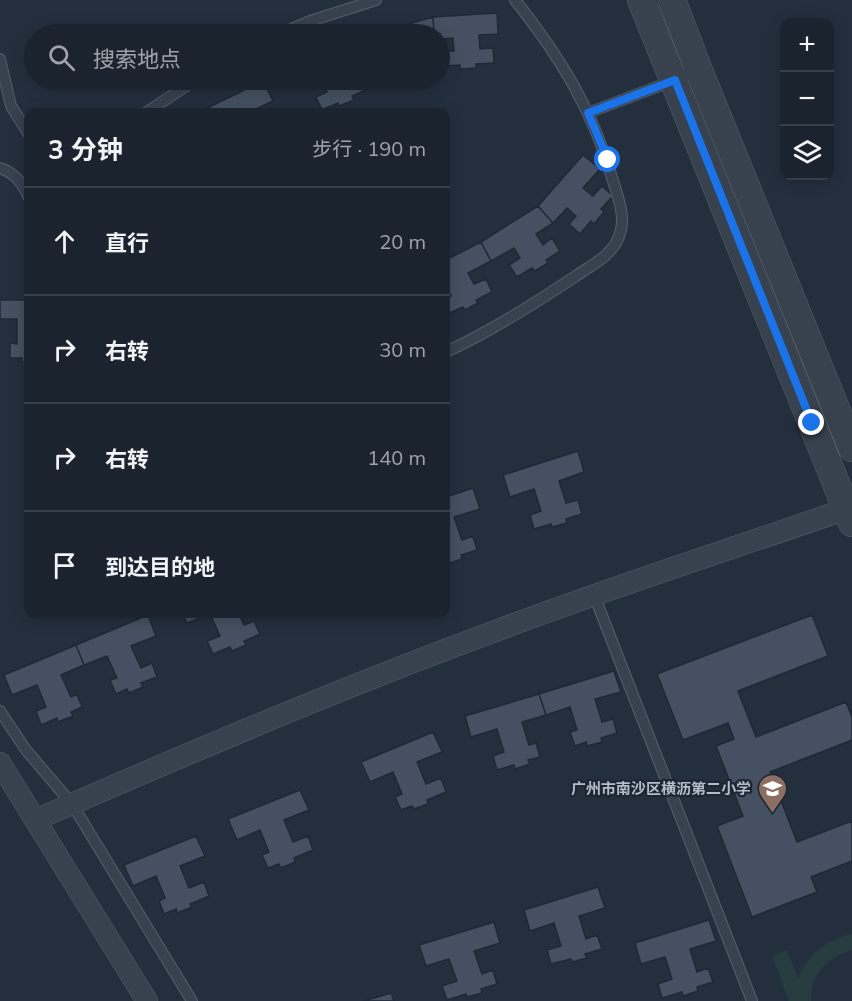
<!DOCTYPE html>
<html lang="zh">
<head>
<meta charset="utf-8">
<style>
	:root { --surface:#1b232e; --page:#282f3a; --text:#f1f3f6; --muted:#a0a4aa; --line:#39404a }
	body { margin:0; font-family:Mulish,"Noto Sans SC",sans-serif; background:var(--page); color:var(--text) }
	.controls { position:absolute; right:18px; top:18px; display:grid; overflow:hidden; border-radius:12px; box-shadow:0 3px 15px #0003 }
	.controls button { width:54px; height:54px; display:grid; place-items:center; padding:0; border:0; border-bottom:2px solid var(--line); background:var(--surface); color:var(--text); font:30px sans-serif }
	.stop { position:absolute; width:18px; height:18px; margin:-14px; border:4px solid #1a73e8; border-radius:50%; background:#fff }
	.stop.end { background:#1a73e8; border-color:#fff; box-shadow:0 2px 6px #0008 }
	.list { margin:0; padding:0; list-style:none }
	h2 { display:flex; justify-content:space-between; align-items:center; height:78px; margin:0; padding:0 24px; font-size:26px }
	h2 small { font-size:20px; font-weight:400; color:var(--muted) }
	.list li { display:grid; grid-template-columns:39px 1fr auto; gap:18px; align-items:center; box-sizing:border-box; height:108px; padding:0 24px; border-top:2px solid var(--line) }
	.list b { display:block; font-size:22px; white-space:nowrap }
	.list em { font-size:20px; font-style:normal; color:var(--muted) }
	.icon { flex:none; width:33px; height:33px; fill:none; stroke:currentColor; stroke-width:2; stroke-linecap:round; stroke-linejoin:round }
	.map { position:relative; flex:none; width:852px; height:1001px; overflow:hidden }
	.search { position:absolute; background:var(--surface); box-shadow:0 3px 15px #0003; left:24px; top:24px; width:426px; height:66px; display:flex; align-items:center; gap:15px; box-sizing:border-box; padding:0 21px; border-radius:33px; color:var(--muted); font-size:22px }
	.panel { position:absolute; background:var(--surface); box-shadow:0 3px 15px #0003; left:24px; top:108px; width:426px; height:510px; border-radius:12px }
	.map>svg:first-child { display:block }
</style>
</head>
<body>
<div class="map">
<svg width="852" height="1001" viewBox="0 0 852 1001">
	<rect width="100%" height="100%" fill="#242f3e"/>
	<path fill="#263c3f" d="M852 934V950C828 957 810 975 811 1001H789L772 956 787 950 798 978C810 952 824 941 852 934Z"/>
	<path fill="#455162" stroke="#1f2835" stroke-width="1.5" d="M497 13 498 34 479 35 480 49 493 48 494 63 476 64V68L460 69V65L443 66 442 51H454L453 38 440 39V34H434L433 17Z
		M433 17 434 34H374Z
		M300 80H350V81L364 80 368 89 352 96 354 100 339 106 338 103 322 110 316 97 327 92 321 81 304 89Z
		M263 81 273 101 256 109 258 112H202L201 111Z
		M583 155 600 169 583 188 593 196 602 186 613 196 601 209 604 212 594 224 591 221 580 234 569 224 576 216 567 208 553 223 538 206Z
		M538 206 553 223 536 234 543 245 552 238 560 251 546 260 548 263 535 271 532 268 517 277 509 265 520 258 514 248 491 261 481 242Z
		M481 242 491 261 468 273 474 284 486 279 492 292 476 300 478 303 465 310 463 307 447 314 446 311V299L451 296 446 285V260Z
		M0 300H28V362H22V358H10V343L17 344V319H0Z
		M578 451 584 472 559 481 566 503 578 500 582 514 566 519 567 523 552 527 551 524 534 529 530 515 541 511 534 489 510 497 503 475Z
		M473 488 480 509 454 517 462 540 473 536 477 550 461 555 462 559 447 564 446 560V497Z
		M183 614H239L244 625 254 621 260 634 244 641 246 645 232 651 230 647 213 654 207 641 220 636 210 614 187 623Z
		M148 615 156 636 131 646 141 668 152 663 157 677 141 683 143 687 129 693 127 689 116 694 110 680 117 678 107 656 84 665 76 645Z
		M812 615 828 656 738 691 756 737 846 702 852 717V740L770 772 797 842 852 821V861L811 877 817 892 752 917 717 826 743 816 716 746 734 739 728 723 683 740 657 674Z
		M76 645 84 665 61 675 71 697 77 694 82 707 71 712 73 716 58 722 57 718 41 725 36 711 46 707 37 685 12 695 4 675Z
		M614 671 621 692 595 699 602 722 613 719 617 733 601 738 602 742 587 746 586 742 575 746 570 732 577 730 570 707 546 715 539 694Z
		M539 694 546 715 522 722 529 745 536 743 540 757 528 760 530 764 515 769 514 765 497 770 493 756 504 752 497 729 471 737 465 716Z
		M433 732 442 752 417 762 426 784 441 778 446 792 427 800 428 804 414 809 412 806 401 810 395 797 402 794 393 772 370 782 361 762Z
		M300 790 309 810 284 820 293 842 308 836 313 850 294 858 295 862 281 868 279 864 268 868 262 855 269 852 260 830 237 840 228 819Z
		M196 836 205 856 180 866 189 888 204 882 209 896 190 904 192 907 177 913 176 909 164 914 159 901 165 898 156 876 133 886 124 865Z
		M598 887 605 908 579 916 586 939 597 935 602 949 585 954 587 958 572 962 571 959 551 964 547 950 561 946 554 923 530 931 524 910Z
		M709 920 716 941 690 949 697 972 708 968 713 982 697 987 698 991 683 996 682 992 662 998 658 984 672 979 665 957 641 964 635 943Z
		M494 922 500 943 474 951 482 974 493 970 497 984 481 989 482 993 467 997 466 994 447 1000 442 986 457 981 449 959 426 966 419 945Z
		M391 993 394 1001H364Z"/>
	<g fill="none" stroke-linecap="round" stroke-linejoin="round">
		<defs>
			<path id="service" d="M280 34 310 21 376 0
				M0 59 11 106 28 133
				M147 112 195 80
				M588 113 675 80 698 68
				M0 168C15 173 22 183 28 196
				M446 352C491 331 534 304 576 276 590 266 609 257 617 241 627 222 620 203 614 184 594 112 561 58 515 0
				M594 595 752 1001
				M0 711 26 750 72 804 192 1001"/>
			<path id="minor" d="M0 763 147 1001
				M35 820C189 753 343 687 501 629 617 585 735 548 852 507"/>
			<path id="tertiary" d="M641 0 852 523
				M672 0 698 68 852 448"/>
		</defs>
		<use href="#service" stroke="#565f6c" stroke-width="12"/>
		<use href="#minor" stroke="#565f6c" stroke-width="22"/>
		<use href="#tertiary" stroke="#565f6c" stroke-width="28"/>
		<use href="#service" stroke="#38414e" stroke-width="10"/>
		<use href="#minor" stroke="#38414e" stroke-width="21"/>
		<use href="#tertiary" stroke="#38414e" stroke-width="27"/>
	</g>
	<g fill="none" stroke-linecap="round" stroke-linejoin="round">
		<path stroke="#1a73e8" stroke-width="8" d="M608 160 588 113 675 80 812 423"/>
	</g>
	<defs>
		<symbol id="school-pin" viewBox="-11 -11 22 30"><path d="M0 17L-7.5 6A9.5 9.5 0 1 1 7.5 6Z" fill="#8d6e63" stroke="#1d2633"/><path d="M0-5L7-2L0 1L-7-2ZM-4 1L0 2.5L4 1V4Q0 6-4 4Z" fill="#fff"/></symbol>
	</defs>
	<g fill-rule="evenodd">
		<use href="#school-pin" x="756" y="772" width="33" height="45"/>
	</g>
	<g text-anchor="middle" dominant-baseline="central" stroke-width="4.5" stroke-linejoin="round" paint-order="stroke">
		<g font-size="15" font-weight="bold" fill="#b4bcc9" stroke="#1d2633" text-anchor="end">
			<text x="751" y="788">广州市南沙区横沥第二小学</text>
		</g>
	</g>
</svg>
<div class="controls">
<button>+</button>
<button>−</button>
<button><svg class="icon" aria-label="layers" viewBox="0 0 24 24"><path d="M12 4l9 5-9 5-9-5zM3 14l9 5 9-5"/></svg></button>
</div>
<div class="stop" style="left:608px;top:160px"></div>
<div class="stop end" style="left:812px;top:423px"></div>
<div class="search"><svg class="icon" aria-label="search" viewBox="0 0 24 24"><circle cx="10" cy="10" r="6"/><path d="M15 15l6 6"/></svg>搜索地点</div>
<section class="panel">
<h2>3 分钟<small>步行 · 190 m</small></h2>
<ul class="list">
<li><svg class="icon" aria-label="ahead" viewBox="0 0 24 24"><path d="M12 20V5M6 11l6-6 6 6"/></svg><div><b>直行</b></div><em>20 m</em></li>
<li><svg class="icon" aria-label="right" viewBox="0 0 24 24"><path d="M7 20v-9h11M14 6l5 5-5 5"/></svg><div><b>右转</b></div><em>30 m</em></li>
<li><svg class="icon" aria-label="right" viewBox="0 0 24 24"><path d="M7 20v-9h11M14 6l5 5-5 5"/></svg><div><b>右转</b></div><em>140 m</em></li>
<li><svg class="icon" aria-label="arrive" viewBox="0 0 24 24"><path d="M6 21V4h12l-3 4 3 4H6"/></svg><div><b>到达目的地</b></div></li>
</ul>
</section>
</div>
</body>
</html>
